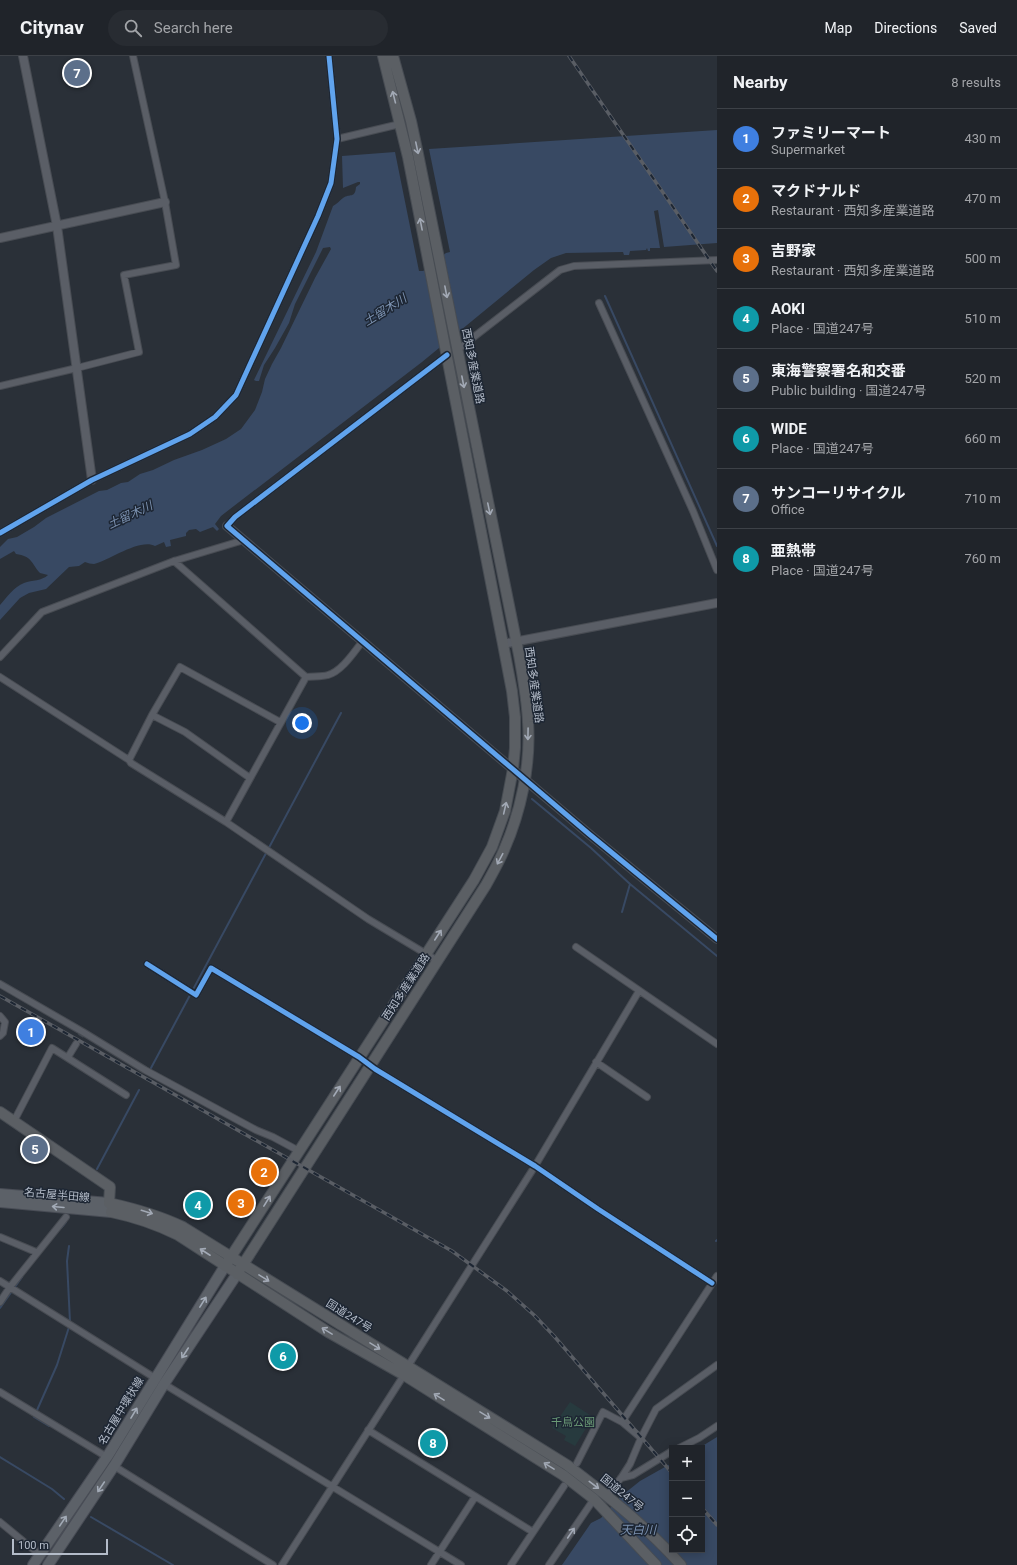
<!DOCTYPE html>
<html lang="en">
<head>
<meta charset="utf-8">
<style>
	:root { --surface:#20242a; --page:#282c32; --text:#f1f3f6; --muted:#a2a4a8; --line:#3d4147; --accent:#848b96 }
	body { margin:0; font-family:Roboto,"Noto Sans JP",sans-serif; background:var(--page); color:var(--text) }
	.controls { position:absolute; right:12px; bottom:12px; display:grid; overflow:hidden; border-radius:0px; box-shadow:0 2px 10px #0003 }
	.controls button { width:36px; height:36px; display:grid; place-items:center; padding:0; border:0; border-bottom:1px solid var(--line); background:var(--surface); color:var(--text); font:20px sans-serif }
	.scale { position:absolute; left:12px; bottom:10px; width:96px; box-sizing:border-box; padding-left:4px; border:2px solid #b4bcc9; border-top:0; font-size:11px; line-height:14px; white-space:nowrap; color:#b4bcc9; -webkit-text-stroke:3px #1d2633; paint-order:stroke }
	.you { position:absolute; left:302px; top:667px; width:14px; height:14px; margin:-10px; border:3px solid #fff; border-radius:50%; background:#1a73e8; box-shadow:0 0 0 6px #1a73e833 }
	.badge { display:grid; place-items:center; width:26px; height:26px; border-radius:50%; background:var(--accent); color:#fff; font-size:13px; font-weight:700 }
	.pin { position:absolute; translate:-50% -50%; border:2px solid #fff; box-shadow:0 1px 4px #0006 }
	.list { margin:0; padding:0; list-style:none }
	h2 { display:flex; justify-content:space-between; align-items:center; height:52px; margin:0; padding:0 16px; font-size:17px }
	h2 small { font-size:13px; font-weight:400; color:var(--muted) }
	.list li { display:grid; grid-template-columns:26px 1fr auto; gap:12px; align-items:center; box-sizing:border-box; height:60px; padding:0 16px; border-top:1px solid var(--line) }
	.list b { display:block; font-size:15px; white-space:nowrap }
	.list p { margin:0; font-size:13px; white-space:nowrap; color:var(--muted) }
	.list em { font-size:13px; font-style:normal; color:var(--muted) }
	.icon { flex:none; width:22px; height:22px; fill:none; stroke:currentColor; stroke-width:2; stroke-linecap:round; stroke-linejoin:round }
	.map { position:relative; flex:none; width:717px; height:1509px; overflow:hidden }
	header { display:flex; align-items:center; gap:24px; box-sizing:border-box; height:56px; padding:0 20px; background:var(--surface); border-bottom:1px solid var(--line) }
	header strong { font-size:19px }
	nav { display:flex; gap:22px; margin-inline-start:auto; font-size:14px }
	.search { width:280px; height:36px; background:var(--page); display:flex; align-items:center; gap:10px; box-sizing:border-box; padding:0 14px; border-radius:22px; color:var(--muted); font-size:15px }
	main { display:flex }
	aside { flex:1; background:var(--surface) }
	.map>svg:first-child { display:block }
</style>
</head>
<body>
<header>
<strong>Citynav</strong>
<div class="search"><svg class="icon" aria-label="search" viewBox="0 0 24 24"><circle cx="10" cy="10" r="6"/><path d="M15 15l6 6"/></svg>Search here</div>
<nav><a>Map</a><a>Directions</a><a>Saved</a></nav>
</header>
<main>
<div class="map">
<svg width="717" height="1509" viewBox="0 0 717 1509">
	<rect width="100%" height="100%" fill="#2a3038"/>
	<path fill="#273a3e" d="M570 1346 593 1361 575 1390 564 1384 566 1380 552 1372Z"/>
	<path fill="#384963" d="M717 74V187L664 191 658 154 654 155 660 192H650V195H648L647 192 646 194 630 195 629 199H627V197V199H624L623 196 566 197 551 202 534 214 422 306 230 453 221 460 215 468 219 473 217 475 213 471 200 476 196 473 189 474 186 477V480L170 484 171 490 166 491 164 486 155 490C140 482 110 504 94 508 91 508 88 507 85 506L79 510 69 511 46 533 29 537 20 542 0 564V549C7 541 14 531 24 527 32 524 42 525 48 519L40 517C31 507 32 500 16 498L14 495 0 503V491L8 483 17 481 34 471 46 462 99 435 107 434 121 427 128 426 140 418 153 414 174 404 202 394 226 383 241 373 255 354 262 336 265 323 272 308 281 292 315 222 331 193 330 191 323 192 295 248 289 267 275 292 264 309 259 325H256L254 324 316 196 333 150C337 148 339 145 343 142 350 137 355 143 356 131L360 128V126H358L343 132 342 100 395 96 419 215H423L446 197 450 196 429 93Z
		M717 1381V1509H562L591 1467 601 1462 620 1441 640 1425 672 1407V1494H702V1392H699Z"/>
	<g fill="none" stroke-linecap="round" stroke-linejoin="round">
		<path stroke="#384963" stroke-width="2" d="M605 240 717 490
			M532 743 591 792 630 828 622 856
			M630 828 717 900
			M151 1012 341 657
			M97 1113 139 1034
			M61 1172 66 1166
			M716 1185 717 1184
			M69 1190 67 1205 70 1266
			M0 1252 22 1221
			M49 1370 34 1361 57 1309 69 1271
			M0 1401 52 1433 64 1443
			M91 1461 173 1509"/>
		<path stroke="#3f454e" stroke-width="6" stroke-dasharray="6 3" stroke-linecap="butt" d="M76 988 83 976"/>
		<defs>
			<path id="minor" d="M337 83 400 68
				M599 247 693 455 717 514
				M457 294 560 214 574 210 717 204
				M0 330 77 312 139 296 124 219 176 209 165 146 133 0
				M227 470 235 461 447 299
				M0 477 92 424 190 378 215 361 236 339 318 160 331 127 337 83 329 0
				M174 505 306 621C313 620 322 621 328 619 342 615 354 596 362 586
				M0 601 42 556 174 505 244 484
				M0 621 129 704 131 707 226 766 368 863 438 905
				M152 659 185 676 250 722
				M129 704 152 659 180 611 280 666
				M226 766 306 621
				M576 891 717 988
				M147 908 196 939 211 912 359 1001 375 1013 535 1110 598 1153 712 1227
				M0 928 83 976 145 1014 256 1074 273 1081 299 1095
				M0 960 5 966 3 977 0 980
				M68 1001 76 988
				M596 1006 647 1041
				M14 1065 52 992 126 1039
				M0 1181 36 1196
				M0 1225 155 1322
				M0 1246 10 1231 66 1161
				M408 1310 535 1110 639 935
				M164 1328 461 1509
				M0 1336 107 1401
				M622 1366 717 1220
				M368 1374 533 1476
				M679 1392 699 1382 717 1370
				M577 1407 603 1356 622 1366 641 1382 656 1353 717 1309
				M114 1410 273 1509
				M621 1422 633 1419 672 1395
				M607 1439 621 1422 630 1408 641 1382
				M0 1466 40 1499
				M282 1509 404 1319
				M431 1509 475 1441
				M511 1509 564 1430
				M549 1509 594 1443"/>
			<path id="tertiary" d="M23 0 57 170 92 424
				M0 182 165 146
				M227 470 589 778 717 883
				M503 588 717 547"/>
			<path id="primary" d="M0 1138 109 1147
				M0 1146 111 1156
				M33 1509 107 1401 225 1210
				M48 1509 114 1410 164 1328 237 1218"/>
			<path id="trunk" d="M0 1056 110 1131 109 1147C136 1153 158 1159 183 1171L567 1409C608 1440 647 1471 681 1509
				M111 1156C135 1161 156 1168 178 1179L328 1276 404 1319 563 1419 594 1443 656 1509
				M225 1210 474 824 492 791 505 755 513 713 515 692V661L512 635 503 588 408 101 383 0
				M237 1218 486 829C492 818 499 806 504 794 521 755 531 709 528 666 527 643 523 622 519 599L418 98 411 65 393 0"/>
		</defs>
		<use href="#minor" stroke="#484c53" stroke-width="8"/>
		<use href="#tertiary" stroke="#484c53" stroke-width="10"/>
		<use href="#primary" stroke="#484c55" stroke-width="12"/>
		<use href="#trunk" stroke="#474c53" stroke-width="12"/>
		<use href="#minor" stroke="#5a5e66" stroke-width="6"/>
		<use href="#tertiary" stroke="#5a5e66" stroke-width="8"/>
		<use href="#primary" stroke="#5c6168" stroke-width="10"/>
		<use href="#trunk" stroke="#5b5f64" stroke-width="10"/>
		<defs>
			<path id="rail" d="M569 0 717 215
				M0 940 452 1195 507 1235 534 1259 554 1280 672 1417
				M702 1452 717 1469"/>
		</defs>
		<use href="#rail" stroke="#595d64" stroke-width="3.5"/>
		<use href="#rail" stroke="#1d2633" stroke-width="2" stroke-dasharray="6" stroke-linecap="butt"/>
		<defs>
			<path id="cycleway" d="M447 299 235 461 227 470 589 778 717 883
				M0 477 92 424 190 378 215 361 236 339 318 160 331 127 337 83 329 0
				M147 908 196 939 211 912 359 1001 375 1013 535 1110 598 1153 712 1227"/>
		</defs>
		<use href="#cycleway" stroke="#1d2633" stroke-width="8"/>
		<use href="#cycleway" stroke="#60a3ed" stroke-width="5"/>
	</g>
	<defs><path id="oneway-shaft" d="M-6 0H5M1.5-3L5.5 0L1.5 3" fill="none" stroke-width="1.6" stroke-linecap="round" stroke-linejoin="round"/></defs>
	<g stroke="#a2a9b5">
		<use href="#oneway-shaft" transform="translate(394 41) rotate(-104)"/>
		<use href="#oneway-shaft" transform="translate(417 92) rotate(78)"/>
		<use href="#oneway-shaft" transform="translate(421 168) rotate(-101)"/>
		<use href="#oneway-shaft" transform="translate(446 236) rotate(79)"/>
		<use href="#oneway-shaft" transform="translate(463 326) rotate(79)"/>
		<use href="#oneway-shaft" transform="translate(489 453) rotate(78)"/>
		<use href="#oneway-shaft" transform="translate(528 678) rotate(91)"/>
		<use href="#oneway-shaft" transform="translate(505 752) rotate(-77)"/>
		<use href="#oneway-shaft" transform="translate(500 803) rotate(118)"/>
		<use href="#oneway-shaft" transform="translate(438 879) rotate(-57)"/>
		<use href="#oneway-shaft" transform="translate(337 1035) rotate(-57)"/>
		<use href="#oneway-shaft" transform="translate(267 1145) rotate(-58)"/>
		<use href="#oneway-shaft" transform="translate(147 1156) rotate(17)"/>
		<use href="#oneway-shaft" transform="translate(205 1196) rotate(-147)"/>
		<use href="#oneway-shaft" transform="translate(264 1222) rotate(32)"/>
		<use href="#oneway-shaft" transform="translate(327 1275) rotate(-149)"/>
		<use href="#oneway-shaft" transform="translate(375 1290) rotate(32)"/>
		<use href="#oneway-shaft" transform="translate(439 1341) rotate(-148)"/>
		<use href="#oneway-shaft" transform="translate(485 1359) rotate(32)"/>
		<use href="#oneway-shaft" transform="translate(549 1410) rotate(-148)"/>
		<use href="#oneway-shaft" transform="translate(594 1429) rotate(37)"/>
		<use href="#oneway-shaft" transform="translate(571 1477) rotate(-56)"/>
	</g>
	<g stroke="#a2aab6">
		<use href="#oneway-shaft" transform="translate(58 1151) rotate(-175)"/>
		<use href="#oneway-shaft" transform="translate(203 1246) rotate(-58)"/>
		<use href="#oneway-shaft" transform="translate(185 1297) rotate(123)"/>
		<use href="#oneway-shaft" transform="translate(134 1357) rotate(-59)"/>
		<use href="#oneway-shaft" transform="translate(101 1431) rotate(124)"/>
		<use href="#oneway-shaft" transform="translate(63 1465) rotate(-56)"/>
	</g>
	<g text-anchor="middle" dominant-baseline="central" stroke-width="3" stroke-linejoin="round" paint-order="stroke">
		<g font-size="11" fill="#b4bcc9" stroke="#1d2633">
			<text transform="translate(473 310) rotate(79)">西知多産業道路</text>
			<text transform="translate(534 629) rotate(82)">西知多産業道路</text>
			<text transform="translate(406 931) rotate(-57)">西知多産業道路</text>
			<text transform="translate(57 1139) rotate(5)">名古屋半田線</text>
			<text transform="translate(349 1260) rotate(32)">国道247号</text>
			<text transform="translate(121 1355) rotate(-59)">名古屋中環状線</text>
			<text transform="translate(622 1437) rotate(39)">国道247号</text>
		</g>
		<g font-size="11" fill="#6b9a76" stroke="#1d2633">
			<text x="573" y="1366">千鳥公園</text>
		</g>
		<g font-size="12" font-style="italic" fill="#7c92b1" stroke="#1d2633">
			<text transform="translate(385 254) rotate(-32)">土留木川</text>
			<text transform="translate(130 459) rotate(-25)">土留木川</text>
			<text x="638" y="1474">天白川</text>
		</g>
	</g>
</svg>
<div class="controls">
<button>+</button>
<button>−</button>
<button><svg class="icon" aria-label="locate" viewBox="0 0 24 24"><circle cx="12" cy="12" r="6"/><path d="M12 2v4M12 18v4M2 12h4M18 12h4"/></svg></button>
</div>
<div class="scale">100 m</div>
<div class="you"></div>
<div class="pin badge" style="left:31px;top:976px;background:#3f7fe0">1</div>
<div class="pin badge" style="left:264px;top:1116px;background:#e8710a">2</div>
<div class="pin badge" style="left:241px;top:1147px;background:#e8710a">3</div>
<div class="pin badge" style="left:198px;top:1149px;background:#0f9aa8">4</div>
<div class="pin badge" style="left:35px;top:1093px;background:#5c6f8a">5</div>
<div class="pin badge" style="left:283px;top:1300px;background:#0f9aa8">6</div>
<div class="pin badge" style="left:77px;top:17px;background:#5c6f8a">7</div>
<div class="pin badge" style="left:433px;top:1387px;background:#0f9aa8">8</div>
</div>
<aside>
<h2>Nearby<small>8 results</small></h2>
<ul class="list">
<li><span class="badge" style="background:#3f7fe0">1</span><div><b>ファミリーマート</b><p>Supermarket</p></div><em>430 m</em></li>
<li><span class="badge" style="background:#e8710a">2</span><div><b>マクドナルド</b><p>Restaurant · 西知多産業道路</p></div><em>470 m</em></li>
<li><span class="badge" style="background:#e8710a">3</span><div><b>吉野家</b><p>Restaurant · 西知多産業道路</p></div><em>500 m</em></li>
<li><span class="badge" style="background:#0f9aa8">4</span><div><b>AOKI</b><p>Place · 国道247号</p></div><em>510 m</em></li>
<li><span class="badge" style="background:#5c6f8a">5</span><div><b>東海警察署名和交番</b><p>Public building · 国道247号</p></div><em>520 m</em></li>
<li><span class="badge" style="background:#0f9aa8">6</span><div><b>WIDE</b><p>Place · 国道247号</p></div><em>660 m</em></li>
<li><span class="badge" style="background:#5c6f8a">7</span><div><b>サンコーリサイクル</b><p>Office</p></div><em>710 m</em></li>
<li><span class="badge" style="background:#0f9aa8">8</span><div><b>亜熱帯</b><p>Place · 国道247号</p></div><em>760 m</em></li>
</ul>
</aside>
</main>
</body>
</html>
